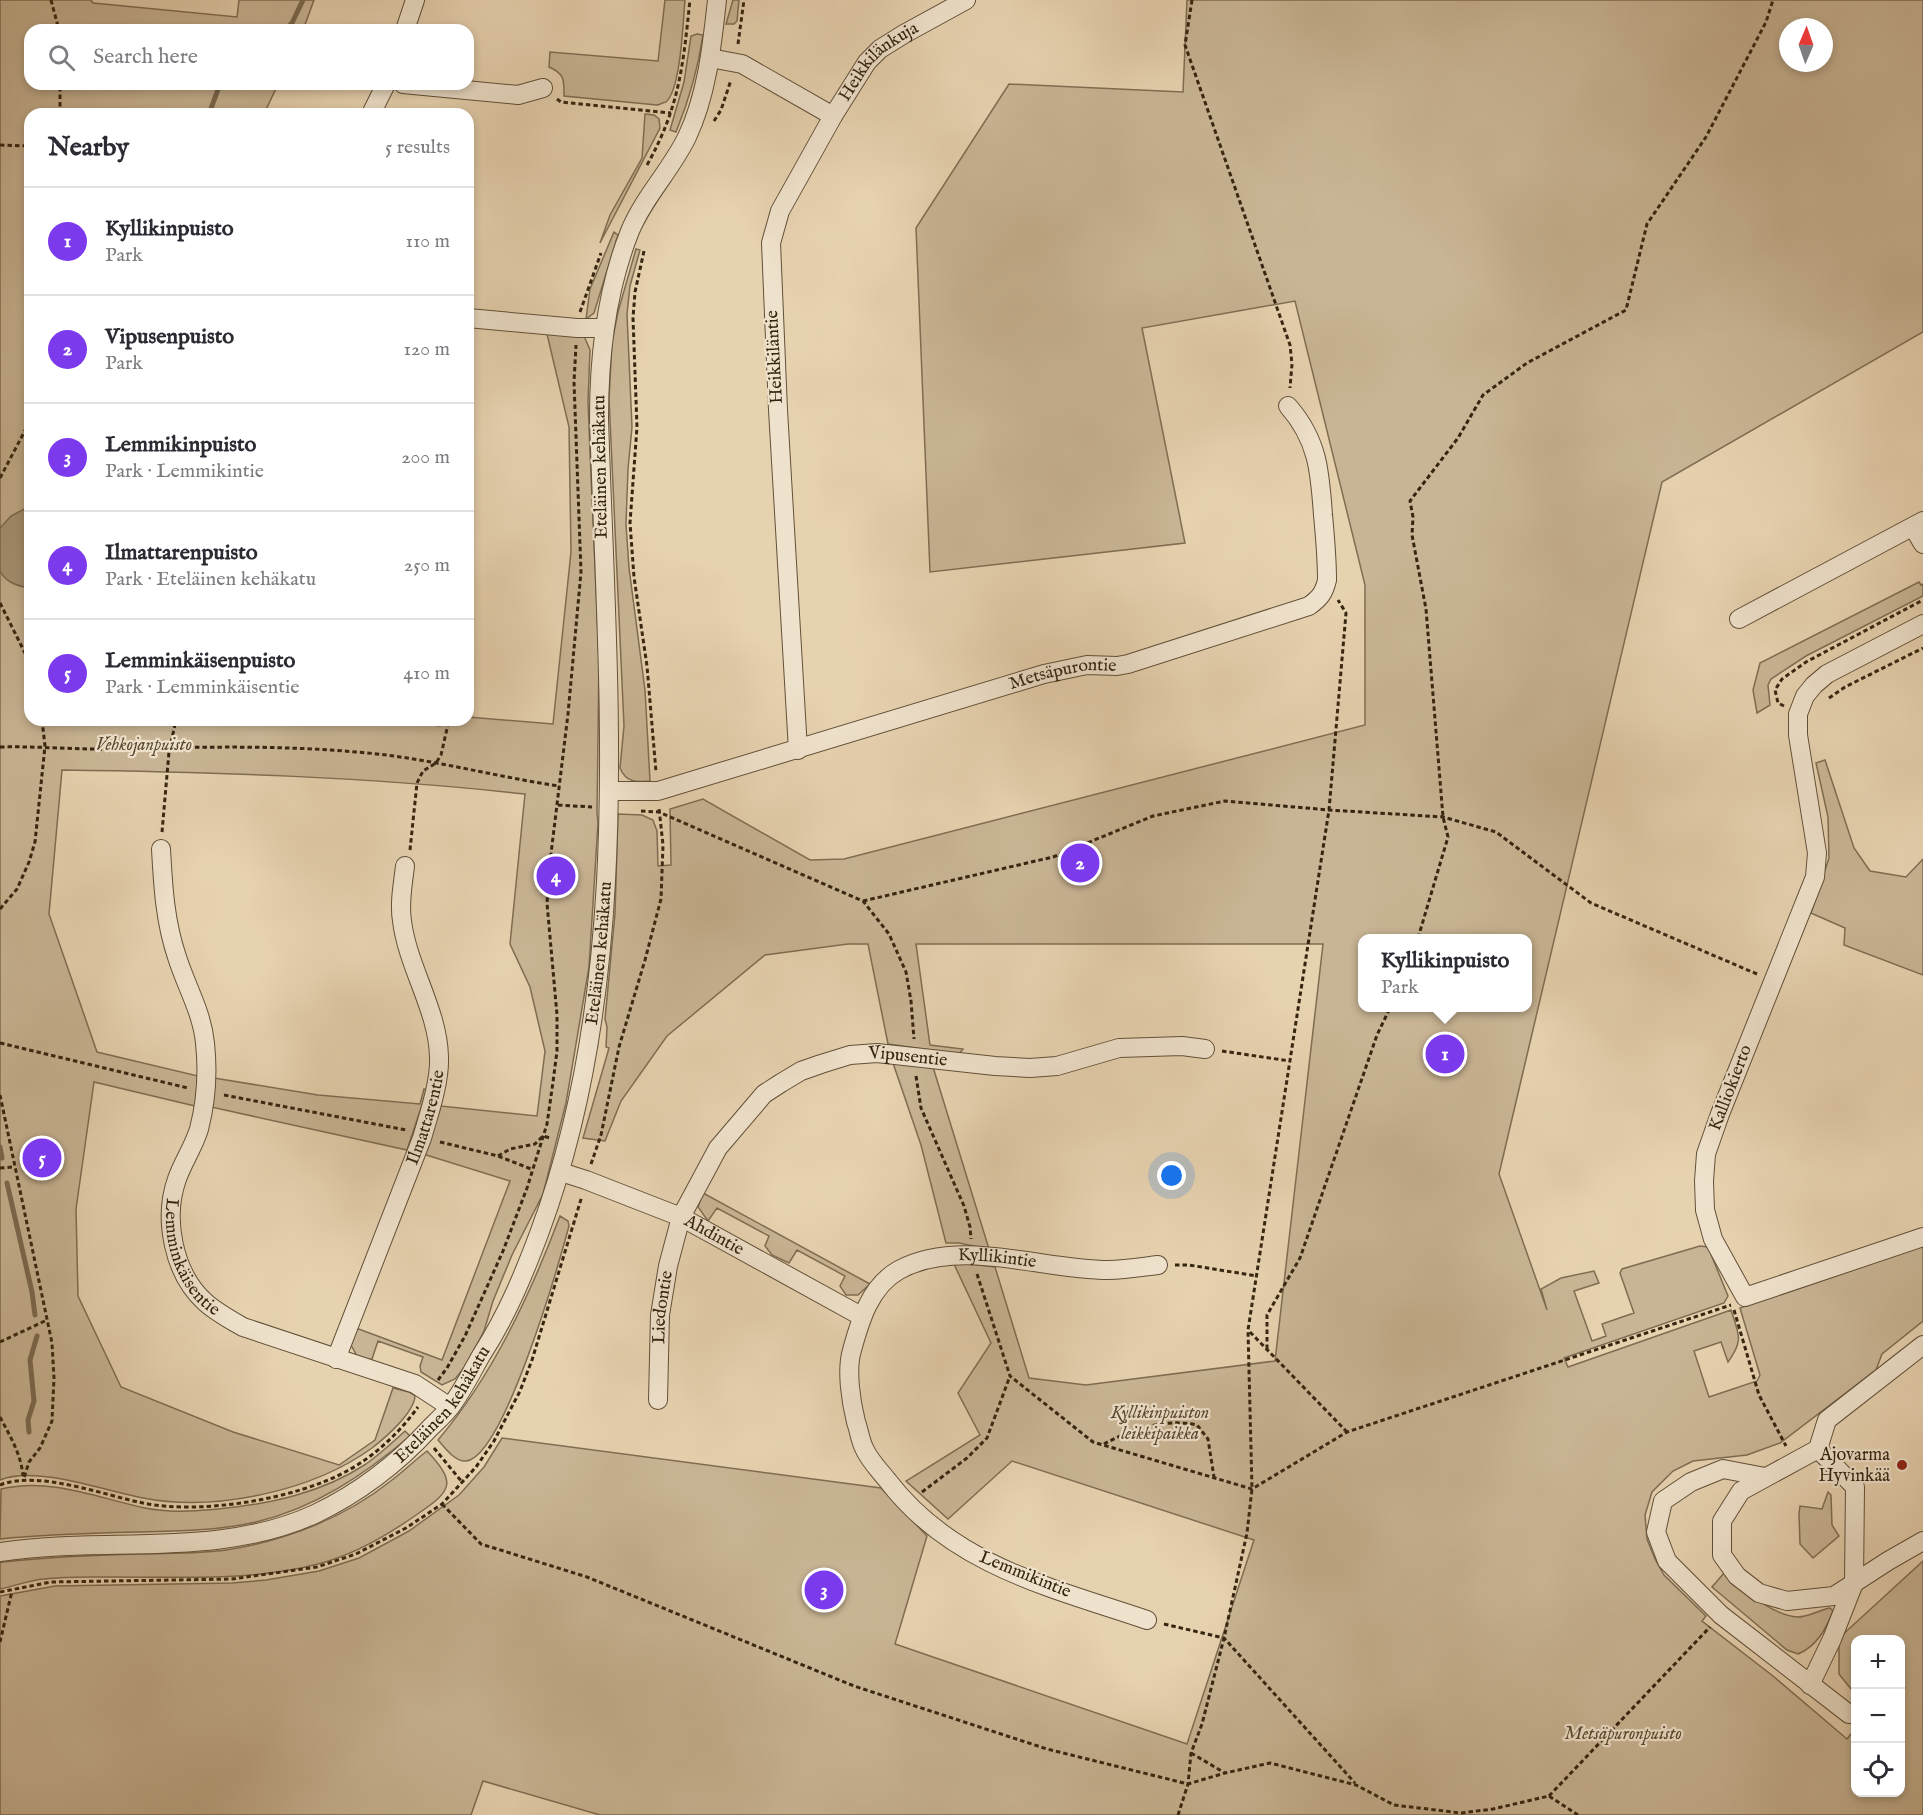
<!DOCTYPE html>
<html lang="en">
<head>
<meta charset="utf-8">
<style>
	:root { --surface:#fff; --page:#f2f2f3; --text:#2b2b33; --muted:#7c7c81; --line:#e1e1e2; --accent:#7c3aed }
	body { margin:0; font-family:"IM FELL English",serif; background:var(--page); color:var(--text) }
	.controls { position:absolute; right:18px; bottom:18px; display:grid; overflow:hidden; border-radius:12px; box-shadow:0 3px 9px #0003 }
	.controls button { width:54px; height:54px; display:grid; place-items:center; padding:0; border:0; border-bottom:2px solid var(--line); background:var(--surface); color:var(--text); font:30px sans-serif }
	.compass { position:absolute; left:1779px; top:18px; width:54px; height:54px; border-radius:50%; background:var(--surface); box-shadow:0 3px 9px #0003; rotate:2deg }
	.you { position:absolute; left:1172px; top:1176px; width:21px; height:21px; margin:-15px; border:4px solid #fff; border-radius:50%; background:#1a73e8; box-shadow:0 0 0 9px #1a73e833 }
	.badge { display:grid; place-items:center; width:39px; height:39px; border-radius:50%; background:var(--accent); color:#fff; font-size:20px; font-weight:700 }
	.pin { position:absolute; translate:-50% -50%; border:3px solid #fff; box-shadow:0 2px 6px #0006 }
	.popup { position:absolute; left:1358px; top:934px; width:174px; height:78px; box-sizing:border-box; display:grid; place-content:center; border-radius:12px; background:var(--surface); filter:drop-shadow(0 2px 4px #0005); font-size:20px; white-space:nowrap; color:var(--muted) }
	.popup b { font-size:22px; color:var(--text) }
	.popup::after { content:''; position:absolute; left:50%; top:100%; margin-left:-12px; border:12px solid transparent; border-top-color:var(--surface) }
	.list { margin:0; padding:0; list-style:none }
	h2 { display:flex; justify-content:space-between; align-items:center; height:78px; margin:0; padding:0 24px; font-size:26px }
	h2 small { font-size:20px; font-weight:400; color:var(--muted) }
	.list li { display:grid; grid-template-columns:39px 1fr auto; gap:18px; align-items:center; box-sizing:border-box; height:108px; padding:0 24px; border-top:2px solid var(--line) }
	.list b { display:block; font-size:22px; white-space:nowrap }
	.list p { margin:0; font-size:20px; white-space:nowrap; color:var(--muted) }
	.list em { font-size:20px; font-style:normal; color:var(--muted) }
	.icon { flex:none; width:33px; height:33px; fill:none; stroke:currentColor; stroke-width:2; stroke-linecap:round; stroke-linejoin:round }
	.map { position:relative; flex:none; width:1923px; height:1815px; overflow:hidden }
	.search { position:absolute; background:var(--surface); box-shadow:0 3px 9px #0003; left:24px; top:24px; width:450px; height:66px; display:flex; align-items:center; gap:15px; box-sizing:border-box; padding:0 21px; border-radius:18px; color:var(--muted); font-size:22px }
	.panel { position:absolute; background:var(--surface); box-shadow:0 3px 9px #0003; left:24px; top:108px; width:450px; height:618px; border-radius:18px }
	.map>svg:first-child { display:block }
</style>
</head>
<body>
<div class="map">
<svg width="1923" height="1815" viewBox="0 0 1923 1815">
	<rect width="100%" height="100%" fill="#e7d2b0"/>
	<filter id="stains"><feTurbulence type="fractalNoise" baseFrequency=".00333" numOctaves="4"/><feColorMatrix values="0 0 0 0 .2 0 0 0 0 .09 0 0 0 0 .02 0 0 0 .5 -.17"/></filter>
	<radialGradient id="worn" r=".72"><stop offset=".6" stop-color="#630" stop-opacity="0"/><stop offset="1" stop-color="#630" stop-opacity=".3"/></radialGradient>
	<path fill="#c9b595" stroke="#7f6d52" stroke-width="1.5" fill-rule="evenodd" d="M0 0H91L93 3 237 17 239 0H314L303 30H30V84H278L264 114H30V720H396L440 726 452 720H468V717L553 724 571 552 569 427 547 334 584 336 590 350 588 401 590 452 599 658 597 813 598 823 589 967 566 1103 543 1194 512 1255 493 1301 484 1331 467 1364 455 1379 442 1385 421 1372 420 1366 423 1357 378 1341 372 1359 367 1360 357 1356 351 1345 356 1328 442 1360 510 1181 423 1154 441 1106 537 1116 545 1051 530 987 510 944 525 794C371 777 217 772 62 770L49 914 97 1052 198 1076 195 1106 94 1082 76 1209 78 1296 121 1387 233 1432 339 1465 375 1440 393 1388 409 1392 415 1396C414 1413 385 1438 372 1448 313 1491 215 1512 143 1498 105 1491 36 1465 0 1480Z
		M665 0H685C683 21 681 89 666 102 665 102 658 105 657 105L564 96C564 80 565 74 549 67L550 52 658 61Z
		M733 0H739L737 21 734 24H726Z
		M1187 0H1923V332L1662 482 1499 1174 1547 1310 1541 1289 1561 1278 1594 1271 1599 1283 1574 1291 1592 1341 1606 1336 1602 1324 1634 1313 1620 1273 1622 1269 1700 1246 1708 1247 1728 1296 1724 1303 1564 1358 1568 1367 1731 1310C1739 1335 1744 1340 1728 1362L1721 1342 1694 1351 1709 1397 1757 1381 1760 1375 1740 1308 1923 1246V1321L1882 1354 1876 1370 1780 1443 1747 1455 1693 1461 1673 1471 1652 1492 1645 1515 1647 1539 1655 1559 1664 1575 1706 1616 1702 1621 1773 1676 1847 1739 1855 1729 1856 1792H1900V1640H1856L1855 1694 1839 1674V1638L1923 1561V1815H600L483 1781 471 1815H0V1596L55 1586 232 1583 266 1580 319 1571 359 1558 409 1531 459 1495 484 1467 502 1438 881 1488 927 1536 895 1644 1187 1744 1254 1540 1012 1461 948 1519 906 1481 980 1435 958 1393 991 1343 953 1262 995 1267 1029 1378 1086 1385 1275 1361 1323 944H916L930 1045 963 1049 959 1054 888 1044 868 944H848L765 955 667 1036 621 1101 605 1141 583 1138 609 1048 606 1047 607 1027 605 1019 615 914 618 814 642 815 653 820 657 831 658 866 671 865 670 809 703 799 810 860 844 859 1365 725V585L1295 301 1142 328 1185 543 930 572 916 228 1009 84 1183 92ZM1788 27H1824V63H1788ZM1362 938H1528V1008H1362Z
		M697 34 703 35C698 69 689 100 676 132L670 130 684 82 691 36Z
		M645 114 654 115 659 119 660 128 600 243 610 215 642 158Z
		M614 232 618 235 594 313 586 319 590 289Z
		M636 249 640 250 630 286 627 314 632 427 628 469 626 524 629 568 645 690 650 781C637 782 626 783 620 768L624 726 609 398 612 342 618 312Z
		M1919 582 1921 585 1923 584V596L1806 656 1771 679 1768 685 1770 705 1757 713 1753 690 1760 663Z
		M1825 760 1854 848 1870 871 1906 877 1923 859V975L1844 945 1845 928 1811 913 1829 858 1828 817 1816 763Z
		M893 1063 933 1067 989 1249 959 1243H946L921 1145Z
		M214 1078 318 1095 420 1104 424 1089 427 1090 407 1150 211 1107Z
		M703 1193 870 1284 858 1295H846L840 1286 845 1276 797 1250 789 1263 772 1255 765 1246 769 1236 717 1208 708 1221 698 1207Z
		M560 1216 568 1221 569 1226C559 1263 504 1457 466 1461 455 1462 444 1447 438 1440 493 1375 530 1295 560 1216Z
		M405 1431 410 1436C364 1475 315 1508 256 1522 217 1531 177 1531 137 1532 91 1533 46 1534 0 1539L1 1489C50 1477 98 1498 145 1508 170 1513 193 1511 218 1509 270 1504 322 1493 366 1464 380 1454 392 1443 405 1431Z
		M427 1451C456 1482 453 1490 419 1513 388 1535 354 1555 318 1564 254 1581 178 1577 113 1577 90 1577 67 1576 44 1579 30 1580 15 1586 0 1589V1563L3 1562C49 1557 94 1555 140 1554 168 1553 198 1554 226 1550 285 1541 345 1518 392 1480 404 1471 415 1460 427 1451Z
		M1828 1492 1831 1495 1832 1525 1839 1536 1813 1558 1800 1544 1799 1514 1800 1506 1822 1509Z
		M1724 1573C1745 1589 1770 1615 1798 1617 1809 1617 1819 1610 1830 1608L1833 1611C1826 1629 1817 1646 1798 1654L1787 1650 1712 1587Z"/>
	<path fill="#aa977a" stroke="#7b6950" stroke-width="1.5" d="M30 506V588C18 586 6 583 0 571V528L11 516Z"/>
	<g fill="none" stroke-linecap="round" stroke-linejoin="round">
		<path stroke="#7b6950" stroke-width="5" d="M286 30 292 23 303 0
			M209 114 220 84
			M0 1147 2 1158
			M7 1183 32 1292 35 1315
			M29 1432 28 1420 34 1401 30 1360 37 1336"/>
		<defs>
			<g id="minor">
				<path d="M405 30 415 0"/>
				<path d="M710 58 742 64 833 116"/>
				<path d="M403 84 518 95 543 88"/>
				<path d="M371 114 386 84"/>
				<path d="M468 318 577 328H603"/>
				<path d="M1913 527 1923 544"/>
				<path d="M1739 619 1923 521"/>
				<path d="M1923 624 1827 674 1814 685 1805 696 1798 714V735L1817 853 1815 877 1720 1114 1706 1154 1704 1181 1705 1210 1713 1239 1745 1297 1923 1237"/>
				<path id="s1" d="M798 750 778 410 771 243 780 211 833 116 867 62 880 49 904 34 966 0"/>
				<path id="s2" d="M609 791H658L1044 674 1087 665 1117 666 1128 664 1309 606C1320 598 1324 593 1327 580 1327 558 1325 536 1323 515 1320 472 1318 440 1288 406"/>
				<path id="s3" d="M161 849C163 886 165 922 177 957 186 986 202 1012 205 1043 208 1071 206 1102 199 1129 194 1146 183 1162 177 1179 163 1218 173 1273 205 1302 216 1312 229 1319 243 1327L415 1384 450 1407"/>
				<path id="s4" d="M561 1172 586 1180 681 1217 861 1316"/>
				<path d="M1923 1345 1827 1420 1818 1449 1741 1491 1722 1521V1555L1737 1576 1759 1593 1787 1601 1834 1596 1888 1561 1923 1541"/>
				<path id="s5" d="M336 1359 422 1138C429 1114 440 1082 439 1057 438 1010 408 968 402 921 399 903 403 884 405 866"/>
				<path id="s6" d="M658 1400 660 1315 668 1266 681 1217 718 1148 764 1094 781 1083 801 1071 821 1064 850 1055 877 1053 995 1066 1030 1068 1057 1066 1119 1048 1182 1046 1205 1049"/>
				<path d="M1765 1477 1723 1469 1691 1482 1663 1501 1656 1532 1667 1561 1721 1615 1849 1714"/>
				<path id="s7" d="M0 1552C104 1536 217 1559 315 1514 359 1493 397 1464 430 1428 437 1421 445 1414 451 1406 463 1390 472 1371 482 1354 507 1315 524 1274 540 1231 635 975 607 686 599 418 599 354 606 291 630 231 644 197 671 170 687 137 707 95 712 46 717 0"/>
				<path id="s8" d="M1147 1620C1052 1588 952 1565 888 1481 880 1471 869 1460 864 1448 860 1440 859 1430 856 1422 851 1402 846 1370 852 1350 860 1321 870 1286 899 1270 960 1237 1042 1270 1108 1270 1125 1270 1142 1267 1158 1265"/>
				<path d="M1810 1685 1832 1639 1854 1583 1855 1487 1818 1449"/>
			</g>
		</defs>
		<use href="#minor" stroke="#625038" stroke-width="20"/>
		<path stroke="#352510" stroke-width="3" stroke-dasharray="4.5 3" stroke-linecap="butt" d="M51 0 59 30
			M1192 0 1185 45 1290 345 1292 364 1290 388
			M738 44 744 0
			M557 99 561 102 671 113
			M60 114V84
			M714 121 721 110 731 80
			M0 145 30 146
			M647 165C680 106 683 65 690 0
			M644 251 635 292 633 318 637 427 630 523 634 577 647 666 656 772
			M580 312 601 253
			M0 478 30 421
			M0 603 26 655 30 668
			M1829 698 1845 687 1923 648
			M1784 706 1778 703 1775 690 1782 679 1806 662 1923 600
			M0 747C40 746 79 750 119 749 198 747 277 745 356 752 425 757 491 776 559 786
			M558 805 592 807
			M641 811 659 812 863 901 889 934 906 972 911 1001 914 1039
			M162 832 169 752 176 720
			M410 850 417 783 423 771 436 763 441 755 449 720
			M863 901 1053 857 1153 816 1225 801 1329 810 1443 817 1496 832 1591 903 1757 974
			M0 909 17 889 29 862 35 842 45 746 42 720
			M1418 938 1448 837 1443 817 1426 609 1412 535 1413 517 1410 501 1458 438 1483 395 1527 363 1626 310 1647 224 1706 137 1766 22 1773 0
			M0 1043 188 1088
			M1222 1051 1290 1061
			M916 1076 921 1108 964 1206 970 1227 971 1239
			M0 1095 52 1343 54 1378 52 1421 40 1448 29 1462 23 1481
			M224 1095 406 1130
			M440 1142 498 1156 531 1169
			M498 1156 510 1149 535 1144 543 1136 550 1138
			M591 1164 601 1135 619 1047 645 960 661 899 663 845 659 808
			M0 1168 13 1167
			M1175 1265H1189L1257 1276
			M977 1274 1010 1376 1093 1442 1252 1489 1347 1432 1731 1305
			M1734 1310 1759 1395 1786 1446
			M1250 1332 1347 1432
			M0 1342 47 1320
			M1267 1349V1315L1300 1258 1377 1035 1390 1008
			M438 1380 447 1368 465 1336 503 1251 527 1188 547 1124 553 1082 557 1051V1015L547 903 550 862 568 714 581 572 574 382 576 345
			M0 1417C10 1436 21 1454 23 1476
			M1104 1444C1131 1429 1166 1418 1197 1425L1208 1439 1214 1477
			M434 1448 462 1482
			M0 1485C39 1470 103 1495 143 1503 201 1515 296 1499 347 1471 375 1456 400 1432 418 1407
			M922 1492 967 1458 987 1438 1010 1376
			M442 1504 481 1544 587 1577 854 1686 1047 1749 1188 1784 1225 1773 1270 1763 1356 1785 1394 1805 1461 1813 1493 1809 1549 1796 1578 1815
			M0 1592 51 1582 232 1579 317 1567 356 1554 406 1528 442 1504 476 1467 494 1441 520 1391 532 1360 582 1196
			M1164 1624 1224 1638 1355 1783
			M0 1642 12 1591
			M1191 1753 1225 1773
			M1549 1796 1710 1627
			M1178 1815 1188 1784 1191 1753 1202 1724 1224 1638 1247 1533 1252 1489 1248 1330 1329 810 1346 613 1338 600"/>
		<use href="#minor" stroke="#efe2cc" stroke-width="18"/>
	</g>
	<circle fill="#8f2418" stroke="#efe2cc" stroke-width="2" cx="1902" cy="1465" r="6"/>
	<g text-anchor="middle" dominant-baseline="central" stroke-width="4.5" stroke-linejoin="round" paint-order="stroke">
		<g font-size="18" fill="#352510" stroke="#efe2cc">
			<text stroke="none"><textPath href="#s1" startOffset="722">Heikkilänkuja</textPath></text>
			<text transform="translate(775 357) rotate(-93)">Heikkiläntie</text>
			<text transform="translate(601 467) rotate(-91)">Eteläinen kehäkatu</text>
			<text stroke="none"><textPath href="#s2" startOffset="471">Metsäpurontie</textPath></text>
			<text stroke="none"><textPath href="#s7" startOffset="976">Eteläinen kehäkatu</textPath></text>
			<text stroke="none"><textPath href="#s6" startOffset="488">Vipusentie</textPath></text>
			<text transform="translate(1731 1088) rotate(-69)">Kalliokierto</text>
			<text stroke="none"><textPath href="#s5" startOffset="258">Ilmattarentie</textPath></text>
			<text stroke="none"><textPath href="#s4" startOffset="166">Ahdintie</textPath></text>
			<text stroke="none"><textPath href="#s3" startOffset="426">Lemminkäisentie</textPath></text>
			<text stroke="none"><textPath href="#s8" startOffset="636">Kyllikintie</textPath></text>
			<text stroke="none"><textPath href="#s6" startOffset="93">Liedontie</textPath></text>
			<text stroke="none"><textPath href="#s7" startOffset="490">Eteläinen kehäkatu</textPath></text>
			<text transform="translate(1025 1575) rotate(22)">Lemmikintie</text>
		</g>
		<g font-size="18" font-style="italic" fill="#5a4931" stroke="#efe2cc">
			<text x="144" y="745">Vehkojanpuisto</text>
			<text x="1160" y="1413">Kyllikinpuiston<tspan x="1160" dy="21">leikkipaikka</tspan></text>
			<text x="1623" y="1734">Metsäpuronpuisto</text>
		</g>
		<g font-size="18" fill="#352510" stroke="#efe2cc" text-anchor="end">
			<text x="1890" y="1455">Ajovarma<tspan x="1890" dy="21">Hyvinkää</tspan></text>
		</g>
	</g>
	<rect width="100%" height="100%" filter="url(#stains)"/>
	<rect width="100%" height="100%" fill="url(#worn)"/>
</svg>
<div class="controls">
<button>+</button>
<button>−</button>
<button><svg class="icon" aria-label="locate" viewBox="0 0 24 24"><circle cx="12" cy="12" r="6"/><path d="M12 2v4M12 18v4M2 12h4M18 12h4"/></svg></button>
</div>
<svg class="compass" viewBox="-18 -18 36 36"><path d="M0-13l5 13h-10z" fill="#e53935"/><path d="M0 13l5-13h-10z" fill="#7c7c81"/></svg>
<div class="you"></div>
<div class="pin badge" style="left:1445px;top:1054px">1</div>
<div class="popup"><b>Kyllikinpuisto</b>Park</div>
<div class="pin badge" style="left:1080px;top:863px">2</div>
<div class="pin badge" style="left:824px;top:1590px">3</div>
<div class="pin badge" style="left:556px;top:876px">4</div>
<div class="pin badge" style="left:42px;top:1158px">5</div>
<div class="search"><svg class="icon" aria-label="search" viewBox="0 0 24 24"><circle cx="10" cy="10" r="6"/><path d="M15 15l6 6"/></svg>Search here</div>
<section class="panel">
<h2>Nearby<small>5 results</small></h2>
<ul class="list">
<li><span class="badge">1</span><div><b>Kyllikinpuisto</b><p>Park</p></div><em>110 m</em></li>
<li><span class="badge">2</span><div><b>Vipusenpuisto</b><p>Park</p></div><em>120 m</em></li>
<li><span class="badge">3</span><div><b>Lemmikinpuisto</b><p>Park · Lemmikintie</p></div><em>200 m</em></li>
<li><span class="badge">4</span><div><b>Ilmattarenpuisto</b><p>Park · Eteläinen kehäkatu</p></div><em>250 m</em></li>
<li><span class="badge">5</span><div><b>Lemminkäisenpuisto</b><p>Park · Lemminkäisentie</p></div><em>410 m</em></li>
</ul>
</section>
</div>
</body>
</html>
